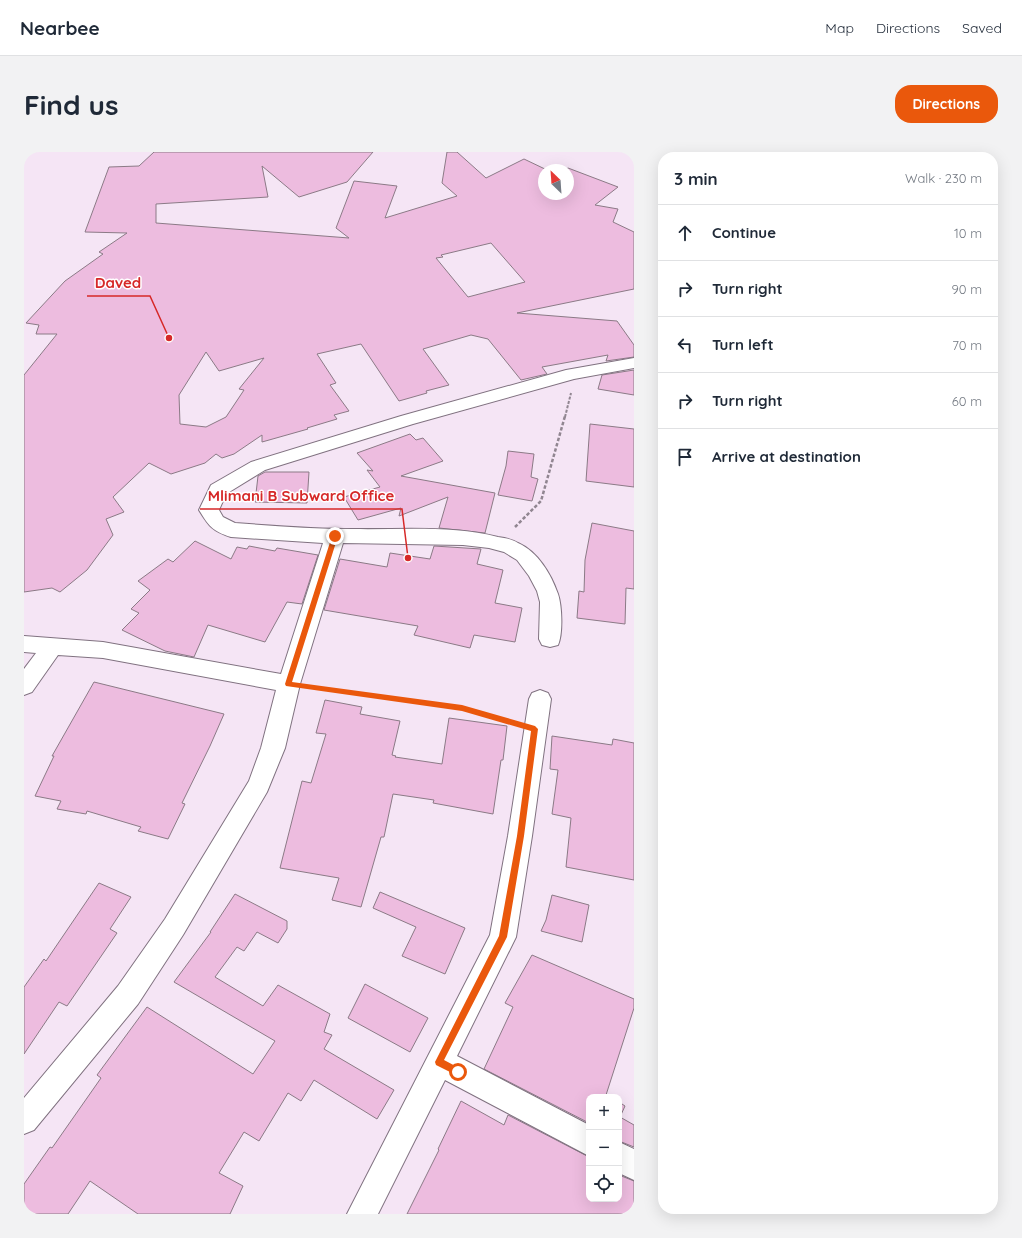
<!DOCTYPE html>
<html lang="en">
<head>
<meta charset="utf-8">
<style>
	:root { --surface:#fff; --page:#f2f2f3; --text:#1f2937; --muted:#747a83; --line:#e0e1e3; --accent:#ea580c }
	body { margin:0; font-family:Quicksand,sans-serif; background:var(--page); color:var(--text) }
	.controls { position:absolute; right:12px; bottom:12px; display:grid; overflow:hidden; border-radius:8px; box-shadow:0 4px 16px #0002 }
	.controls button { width:36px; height:36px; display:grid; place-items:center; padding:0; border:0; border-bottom:1px solid var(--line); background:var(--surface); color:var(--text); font:20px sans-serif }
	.compass { position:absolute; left:514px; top:12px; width:36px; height:36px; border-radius:50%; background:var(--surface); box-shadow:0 4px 16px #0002; rotate:335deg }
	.stop { position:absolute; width:12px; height:12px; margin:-9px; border:3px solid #ea580c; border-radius:50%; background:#fff }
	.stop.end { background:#ea580c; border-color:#fff; box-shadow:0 1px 4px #0008 }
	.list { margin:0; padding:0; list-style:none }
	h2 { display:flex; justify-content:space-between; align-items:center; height:52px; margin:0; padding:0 16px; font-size:17px }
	h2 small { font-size:13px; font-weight:400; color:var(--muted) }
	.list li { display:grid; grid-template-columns:26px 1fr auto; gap:12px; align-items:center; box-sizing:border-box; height:56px; padding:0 16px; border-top:1px solid var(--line) }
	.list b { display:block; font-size:15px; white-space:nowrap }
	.list em { font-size:13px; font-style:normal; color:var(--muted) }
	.icon { flex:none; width:22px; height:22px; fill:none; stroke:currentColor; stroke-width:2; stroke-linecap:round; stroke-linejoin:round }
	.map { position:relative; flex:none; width:610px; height:1062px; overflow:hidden; border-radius:16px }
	header { display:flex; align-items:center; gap:24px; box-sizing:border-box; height:56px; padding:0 20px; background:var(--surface); border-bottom:1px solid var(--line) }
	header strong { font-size:19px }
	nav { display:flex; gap:22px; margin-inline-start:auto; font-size:14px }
	.intro { display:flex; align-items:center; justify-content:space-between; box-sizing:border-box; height:96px; padding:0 24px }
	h1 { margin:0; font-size:28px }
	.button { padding:10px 18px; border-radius:16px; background:var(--accent); color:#fff; font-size:14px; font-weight:700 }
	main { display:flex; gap:24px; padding:0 24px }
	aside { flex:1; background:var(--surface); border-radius:16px; box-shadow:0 4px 16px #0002 }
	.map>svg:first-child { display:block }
</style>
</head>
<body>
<header>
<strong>Nearbee</strong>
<nav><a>Map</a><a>Directions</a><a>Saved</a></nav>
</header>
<div class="intro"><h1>Find us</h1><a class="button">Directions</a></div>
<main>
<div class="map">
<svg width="610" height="1062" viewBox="0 0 610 1062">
	<rect width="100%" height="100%" fill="#f5e5f5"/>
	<path fill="#edbcdf" stroke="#8b7a86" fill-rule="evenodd" d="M130 0H349L323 30 275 45 238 14 244 45 132 52V71L325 86 312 76 330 29 373 34 361 66 433 44 418 31 423 0H433L462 26 500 7 523 18H520V42H544V18H541L544 16 594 35 571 53 594 57 589 70 610 80V137L493 161 593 169 610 193V205L582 209 584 203 518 215 523 222 497 228 464 187 447 183 399 197 425 233 402 239 403 241 375 249 337 192 293 202 312 231 306 233 325 259 310 263 313 267 283 276 284 277 238 290V283L210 302 198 306 192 302 181 311 147 322 125 311 89 345 100 360 82 367 89 383 63 418 36 440 28 436 0 440V223L33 182H12L15 173 2 171 41 129 79 102 75 100 103 81 61 80 85 15 115 14ZM467 91 501 130 444 145 412 106 419 105 417 103ZM182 200 195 219 240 206 215 237 220 238 202 265 182 275 156 272 155 243Z
		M610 218V243L574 237 578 223Z
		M566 272 610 277V335L562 329Z
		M386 282 392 288 399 286 419 309 377 324 471 341 461 381 415 376 424 345 375 364 377 356 334 368 320 345 356 335 343 318 349 319 333 301Z
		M484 299 510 302 507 325 514 327 508 349 474 343 482 314Z
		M241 320H285L283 351 231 350 234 324Z
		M568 371 610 379V437L602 436 601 472 553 466 555 439 560 440 561 408Z
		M171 389 207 407 213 395 223 397 225 394 251 399 253 396 294 403 278 452 263 450 241 490 184 473 170 505 141 499 98 478 115 461 107 457 126 438 114 429 144 407 149 410Z
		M410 394 457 397 453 412 479 418 471 451 498 456 491 490 450 483 446 496 390 483 394 474 300 458 316 407 363 415 366 401 406 407Z
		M70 530 200 562 186 594 158 651 161 652 144 687 114 679 117 675 63 659 62 662 33 657 37 649 11 644 30 604H28Z
		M301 548 338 555 336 562 376 569 368 603 372 604 371 605 418 612 425 566 483 574 479 608H477L469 662 409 651 410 648 369 642 360 685H357L337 755 308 748 315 726 256 716 278 629 287 631 302 582 292 581Z
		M528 584 588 593 589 587 610 591V728L542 715 547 666 528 662 534 618 526 617Z
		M75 731 107 745 86 777 93 781 43 854 35 850 0 902V835L20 807 22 809Z
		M356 740 441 776 421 822 378 804 392 775 349 756Z
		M211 742 263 769V777L254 791 233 780 220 799 213 795 191 825 239 854 254 833 306 862 300 880 308 883 300 897 370 938 353 967 290 928 277 949 264 941 235 989 220 980 195 1021 219 1034 206 1062H114L66 1029 44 1062H0V1032L26 995 28 996 77 926 73 923 123 855 229 922 251 889 150 830 187 780H186Z
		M528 743 565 753 558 790 517 779 522 768Z
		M508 803 610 847V856L582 943 585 945H565V971L460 917 489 855 481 851Z
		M341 832 404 866 386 900 324 866Z
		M437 949 480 973 484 963 565 1005V1047H595V1023L610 1029V1062H383L415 998 414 997Z
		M595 950 601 954 596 965 610 973V995L595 989Z"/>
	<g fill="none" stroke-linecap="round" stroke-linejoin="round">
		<defs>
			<path id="minor" d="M610 206V216L550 227 389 272 241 318 202 342 195 358 199 365 211 371C250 374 289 377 329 377 376 378 428 373 474 385 481 386 488 387 494 391 514 400 527 422 534 442 538 454 539 482 534 493L526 495 518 493 515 487 516 450 513 439 505 424 493 408 480 400 465 396 439 393 319 391 276 532 261 596 243 640 159 783 114 852 10 978 0 982V946L94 834 141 767 225 629 237 596 252 538 79 506 34 503 8 540 0 543V517L12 501 0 500V484L79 490 257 522 299 391 207 385C188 379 185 374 175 358L187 333 227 310 377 264 542 218Z
				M516 538 524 541 527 547 508 684 492 785 433 904 565 973V1004L421 928 354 1062H323L466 783 484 684 505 547 508 541Z
				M595 990 610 997V1028L595 1021Z"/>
		</defs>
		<use href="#minor" stroke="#807280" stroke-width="2"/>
		<path stroke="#918691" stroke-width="2" stroke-dasharray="3 1.5" stroke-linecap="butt" d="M541 265 547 241"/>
		<path stroke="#918691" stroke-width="2.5" stroke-dasharray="3.5 2" stroke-linecap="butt" d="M491 375 517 349 541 264
			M288 535 438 556 489 571"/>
		<use href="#minor" fill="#fff" fill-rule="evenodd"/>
	</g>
	<path fill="#ea580c" d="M311 382 314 384 268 530 438 553 511 574 514 577 500 684 483 785 420 908 437 917 438 920 437 923 434 924 412 913 411 910 475 784 493 684 507 579 438 559 262 534 261 532 308 384Z"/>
	<path fill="none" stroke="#d62828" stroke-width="1.5" d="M145 186L126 144H63M384 406L378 357H176"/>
	<g fill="#d62828" stroke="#fff" stroke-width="1.5">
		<circle cx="145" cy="186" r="4"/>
		<circle cx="384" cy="406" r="4"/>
	</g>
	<g font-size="15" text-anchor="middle" font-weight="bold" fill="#d62828" stroke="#fff" stroke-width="3" stroke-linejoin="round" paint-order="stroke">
		<text x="94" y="136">Daved</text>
		<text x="277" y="349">Mlimani B Subward Office</text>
	</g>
</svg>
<div class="controls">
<button>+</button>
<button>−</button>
<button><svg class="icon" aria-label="locate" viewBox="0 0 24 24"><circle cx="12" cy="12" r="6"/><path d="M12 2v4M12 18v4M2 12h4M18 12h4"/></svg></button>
</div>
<svg class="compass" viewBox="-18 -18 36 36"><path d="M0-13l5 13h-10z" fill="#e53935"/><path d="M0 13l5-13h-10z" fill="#747a83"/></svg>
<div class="stop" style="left:434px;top:920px"></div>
<div class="stop end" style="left:311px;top:384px"></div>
</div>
<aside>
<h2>3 min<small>Walk · 230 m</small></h2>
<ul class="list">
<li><svg class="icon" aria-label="ahead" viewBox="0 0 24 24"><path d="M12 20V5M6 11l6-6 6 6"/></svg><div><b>Continue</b></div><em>10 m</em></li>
<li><svg class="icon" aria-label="right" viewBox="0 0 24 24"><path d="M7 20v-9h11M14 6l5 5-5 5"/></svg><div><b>Turn right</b></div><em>90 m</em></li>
<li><svg class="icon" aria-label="left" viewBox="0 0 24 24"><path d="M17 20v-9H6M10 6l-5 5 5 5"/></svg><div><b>Turn left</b></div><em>70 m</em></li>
<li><svg class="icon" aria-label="right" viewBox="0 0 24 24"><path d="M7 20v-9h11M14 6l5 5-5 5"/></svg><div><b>Turn right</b></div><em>60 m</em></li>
<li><svg class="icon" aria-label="arrive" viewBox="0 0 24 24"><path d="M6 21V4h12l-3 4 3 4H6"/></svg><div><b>Arrive at destination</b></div></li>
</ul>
</aside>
</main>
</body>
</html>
